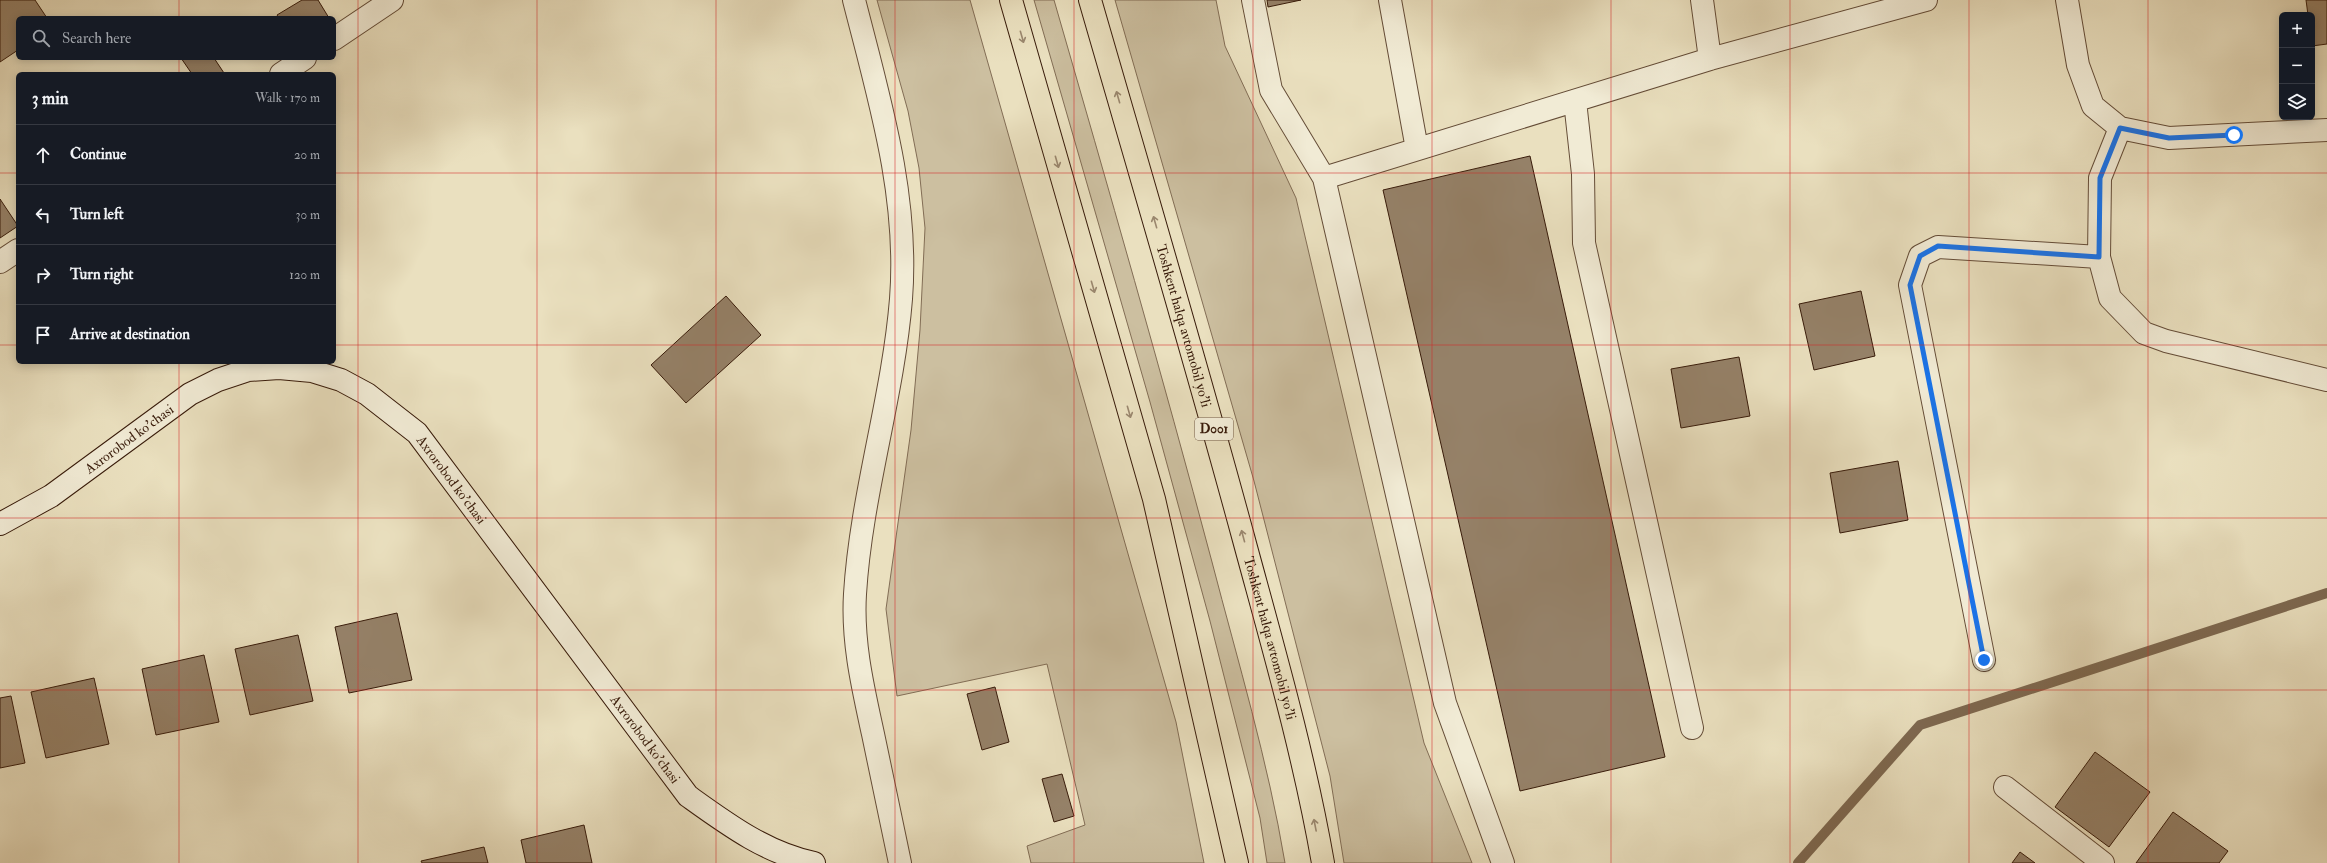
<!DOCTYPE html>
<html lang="en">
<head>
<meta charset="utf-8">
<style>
	:root { --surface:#171b24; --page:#20242c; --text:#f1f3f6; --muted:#9ea1a6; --line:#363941 }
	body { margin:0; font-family:"IM FELL Double Pica",serif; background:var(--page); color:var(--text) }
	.controls { position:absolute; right:12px; top:12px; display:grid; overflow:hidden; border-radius:6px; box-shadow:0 2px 10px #0003 }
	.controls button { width:36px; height:36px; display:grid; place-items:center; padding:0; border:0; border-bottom:1px solid var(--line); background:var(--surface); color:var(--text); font:20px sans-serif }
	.stop { position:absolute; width:12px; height:12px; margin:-9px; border:3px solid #1a73e8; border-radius:50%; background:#fff }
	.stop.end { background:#1a73e8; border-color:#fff; box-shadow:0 1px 4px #0008 }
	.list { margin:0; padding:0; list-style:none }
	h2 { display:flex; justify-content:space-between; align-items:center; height:52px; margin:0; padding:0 16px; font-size:17px }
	h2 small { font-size:13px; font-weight:400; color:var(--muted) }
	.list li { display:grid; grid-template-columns:26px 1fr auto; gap:12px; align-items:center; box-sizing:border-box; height:60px; padding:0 16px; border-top:1px solid var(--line) }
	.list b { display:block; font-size:15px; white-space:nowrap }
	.list em { font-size:13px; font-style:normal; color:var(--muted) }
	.icon { flex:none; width:22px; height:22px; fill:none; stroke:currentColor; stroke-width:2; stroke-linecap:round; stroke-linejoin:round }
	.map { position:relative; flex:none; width:2327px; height:863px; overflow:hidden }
	.search { position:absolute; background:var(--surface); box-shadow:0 2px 10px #0003; left:16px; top:16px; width:320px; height:44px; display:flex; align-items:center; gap:10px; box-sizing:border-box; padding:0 14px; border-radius:6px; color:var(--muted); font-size:15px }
	.panel { position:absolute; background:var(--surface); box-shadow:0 2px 10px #0003; left:16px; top:72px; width:320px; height:292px; border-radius:6px }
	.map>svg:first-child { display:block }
</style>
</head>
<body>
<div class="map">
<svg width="2327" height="863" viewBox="0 0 2327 863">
	<rect width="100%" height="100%" fill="#eae0bf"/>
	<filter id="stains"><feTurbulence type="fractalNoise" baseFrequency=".005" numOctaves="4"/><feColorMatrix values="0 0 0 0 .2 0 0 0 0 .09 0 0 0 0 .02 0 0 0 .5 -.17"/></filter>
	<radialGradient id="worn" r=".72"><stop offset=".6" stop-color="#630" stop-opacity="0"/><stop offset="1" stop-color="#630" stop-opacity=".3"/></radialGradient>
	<path fill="#ccbfa0" stroke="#826d55" d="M877 0H970L1176 722 1204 863H1031L1027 846 1085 825 1047 664 897 696 886 609 911 430 920 330 925 228 919 168 908 111Z
		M1034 0H1054C1108 187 1162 374 1212 562 1238 662 1268 761 1285 863H1267L1260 818 1210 621 1150 402Z
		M1115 0H1216L1225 46 1296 198 1424 743 1472 863H1344L1330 776 1254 481Z"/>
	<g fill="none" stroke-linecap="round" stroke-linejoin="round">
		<path stroke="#7e6951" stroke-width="10" d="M1798 863 1920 725 2327 593"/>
	</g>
	<path fill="#958168" stroke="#381b0a" d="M0 0H35L47 18H18V50L0 62Z
		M302 0H318L329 18H279L277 15Z
		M1267 0H1301L1268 7Z
		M2306 0H2327V44L2312 46V15H2308Z
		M181 58H214L224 73 192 74Z
		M1530 156 1665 757 1520 791 1383 190Z
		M0 199 18 226 0 238Z
		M1861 291 1875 356 1814 370 1799 304Z
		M726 296 761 335 686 403 651 365Z
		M1739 357 1750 416 1681 428 1671 369Z
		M1898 461 1908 520 1840 533 1830 473Z
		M397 613 412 680 349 693 335 627Z
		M298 635 313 701 250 715 235 649Z
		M204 655 219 722 156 735 142 669Z
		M94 678 109 744 46 758 31 692Z
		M995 687 1009 742 982 750 967 694Z
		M11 696 25 763 0 768V698Z
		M2095 752 2150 792 2109 847 2055 807Z
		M1062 774 1074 816 1054 822 1042 779Z
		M2173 812 2228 851 2219 863H2136Z
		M584 825 592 863H526L521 840Z
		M484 847 488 863H422L421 861Z
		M2020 852 2035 863H2012Z"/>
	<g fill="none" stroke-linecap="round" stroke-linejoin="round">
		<defs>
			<path id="street" d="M854 0C879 98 909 196 901 299 893 398 861 495 855 594 852 642 863 688 873 734 882 777 891 820 900 863
				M1253 0 1271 90 1324 178 1445 703 1503 863
				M1390 0 1417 149
				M1702 0 1710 59
				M2067 0 2078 65 2093 106 2120 128 2169 138 2327 130
				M334 39 392 0
				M281 74 305 58
				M1575 101 1583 174 1584 243 1692 728
				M2120 128 2100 178 2099 257 2110 298 2144 333 2166 341 2327 380
				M1324 178 1710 59 1926 0
				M0 262 18 250
				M1984 660 1910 285 1920 256 1938 247 2099 257
				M2005 787 2103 863"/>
			<g id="secondary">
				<path id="s1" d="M0 524 51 496 190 394 218 380 248 370 279 368 312 371 341 380 367 394 417 433 688 796C727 824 766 853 814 863"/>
			</g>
			<g id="highway">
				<path d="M1011 0 1154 499 1237 863"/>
				<path id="s2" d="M1090 0C1142 180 1195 359 1244 540 1273 647 1304 754 1323 863"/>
			</g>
		</defs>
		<use href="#street" stroke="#644c37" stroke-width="24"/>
		<use href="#secondary" stroke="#381b0a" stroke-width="24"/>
		<use href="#highway" stroke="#381b0a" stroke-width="24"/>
		<use href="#street" stroke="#f1ebd5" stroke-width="22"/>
		<use href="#secondary" stroke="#f1ebd5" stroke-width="22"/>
		<use href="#highway" stroke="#eae0bf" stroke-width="22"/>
	</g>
	<defs><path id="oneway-shaft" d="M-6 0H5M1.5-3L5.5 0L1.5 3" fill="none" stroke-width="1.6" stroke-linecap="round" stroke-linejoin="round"/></defs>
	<g stroke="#9a876e">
		<use href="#oneway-shaft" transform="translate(1022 37) rotate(74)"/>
		<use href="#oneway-shaft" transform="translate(1118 97) rotate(-106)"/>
		<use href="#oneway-shaft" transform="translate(1057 162) rotate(74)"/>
		<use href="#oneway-shaft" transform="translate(1155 222) rotate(-106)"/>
		<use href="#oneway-shaft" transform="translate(1093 287) rotate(74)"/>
		<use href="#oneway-shaft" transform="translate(1129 412) rotate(74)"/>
		<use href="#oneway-shaft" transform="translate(1243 536) rotate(-105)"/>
		<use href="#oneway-shaft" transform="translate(1315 825) rotate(-101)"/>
	</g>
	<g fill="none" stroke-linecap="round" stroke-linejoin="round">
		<path stroke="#1a73e8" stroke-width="5" d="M1984 660 1910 285 1920 256 1938 246 2099 257 2100 178 2120 128 2169 138 2234 135"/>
	</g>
	<path fill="none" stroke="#d62828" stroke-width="1" stroke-opacity="0.55" d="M179 0V18M358 0V863M537 0V863M716 0V863M895 0V863M1074 0V863M1253 0V863M1432 0V863M1611 0V863M1790 0V863M1969 0V863M2148 0V863M179 58V74M0 173H18M334 173H2327M0 345H18M334 345H2327M179 362V863M0 518H2327M0 690H2327"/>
	<g text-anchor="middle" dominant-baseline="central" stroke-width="3" stroke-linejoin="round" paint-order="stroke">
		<rect fill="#f1ebd5" stroke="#705947" stroke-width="1" x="1195" y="418" width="38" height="22" rx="3"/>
		<g font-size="13" font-weight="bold" fill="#381b0a">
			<text x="1214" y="429">D001</text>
		</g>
		<g font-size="14" fill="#381b0a" stroke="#f1ebd5">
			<text stroke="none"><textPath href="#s2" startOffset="339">Toshkent halqa avtomobil yo'li</textPath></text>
			<text stroke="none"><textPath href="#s1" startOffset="155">Axrorobod ko'chasi</textPath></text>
			<text stroke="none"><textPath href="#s1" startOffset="539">Axrorobod ko'chasi</textPath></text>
			<text stroke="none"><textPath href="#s2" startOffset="663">Toshkent halqa avtomobil yo'li</textPath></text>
			<text stroke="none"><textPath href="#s1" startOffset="863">Axrorobod ko'chasi</textPath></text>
		</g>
	</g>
	<rect width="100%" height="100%" filter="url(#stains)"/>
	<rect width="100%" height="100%" fill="url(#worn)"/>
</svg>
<div class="controls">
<button>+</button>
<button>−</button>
<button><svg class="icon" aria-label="layers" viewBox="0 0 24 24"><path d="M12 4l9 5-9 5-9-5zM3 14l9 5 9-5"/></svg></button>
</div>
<div class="stop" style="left:2234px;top:135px"></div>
<div class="stop end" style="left:1984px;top:660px"></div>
<div class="search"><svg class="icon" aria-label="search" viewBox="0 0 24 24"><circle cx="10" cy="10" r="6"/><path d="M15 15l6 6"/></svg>Search here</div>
<section class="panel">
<h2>3 min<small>Walk · 170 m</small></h2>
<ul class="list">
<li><svg class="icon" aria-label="ahead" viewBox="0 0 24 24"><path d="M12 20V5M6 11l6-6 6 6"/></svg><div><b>Continue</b></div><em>20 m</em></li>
<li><svg class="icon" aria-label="left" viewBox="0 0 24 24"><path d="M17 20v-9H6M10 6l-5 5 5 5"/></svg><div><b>Turn left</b></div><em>30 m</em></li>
<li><svg class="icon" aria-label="right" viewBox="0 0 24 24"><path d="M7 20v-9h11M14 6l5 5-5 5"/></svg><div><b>Turn right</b></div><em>120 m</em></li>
<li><svg class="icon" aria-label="arrive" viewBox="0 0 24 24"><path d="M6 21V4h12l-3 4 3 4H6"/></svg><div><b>Arrive at destination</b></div></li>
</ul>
</section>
</div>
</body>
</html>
